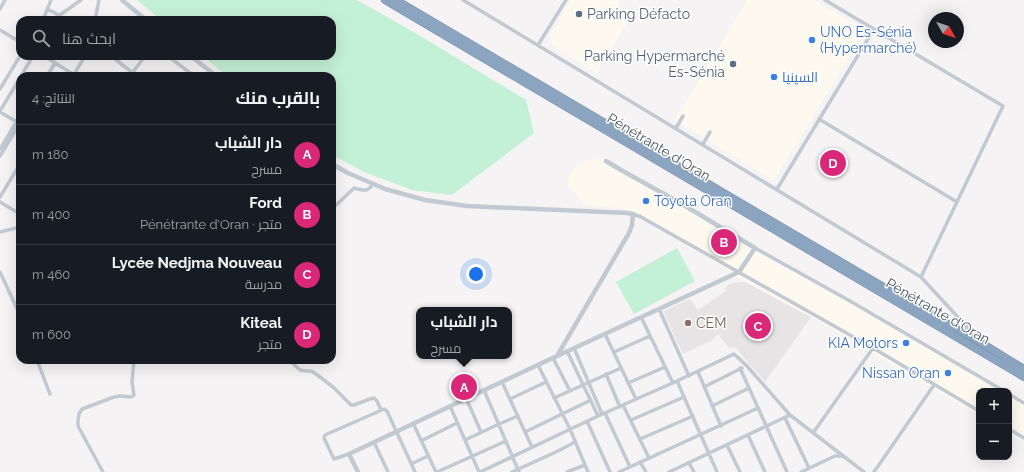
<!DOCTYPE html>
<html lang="ar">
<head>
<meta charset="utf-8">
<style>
	:root { --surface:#171b24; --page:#242831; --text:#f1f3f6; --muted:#9ea1a6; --line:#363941; --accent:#db2777 }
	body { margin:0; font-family:Raleway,Cairo,sans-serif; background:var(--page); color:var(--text); direction:rtl }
	.controls { position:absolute; right:12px; bottom:12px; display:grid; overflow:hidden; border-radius:8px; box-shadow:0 4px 16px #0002 }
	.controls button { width:36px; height:36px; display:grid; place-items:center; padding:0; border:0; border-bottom:1px solid var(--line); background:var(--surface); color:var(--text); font:20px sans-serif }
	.compass { position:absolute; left:928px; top:12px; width:36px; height:36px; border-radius:50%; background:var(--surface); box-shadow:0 4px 16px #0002; rotate:130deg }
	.you { position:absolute; left:476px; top:274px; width:14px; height:14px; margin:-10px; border:3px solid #fff; border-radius:50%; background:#1a73e8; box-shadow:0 0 0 6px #1a73e833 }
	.badge { display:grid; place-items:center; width:26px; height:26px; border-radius:50%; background:var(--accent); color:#fff; font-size:13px; font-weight:700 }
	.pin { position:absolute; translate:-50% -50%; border:2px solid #fff; box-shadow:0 1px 4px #0006 }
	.popup { position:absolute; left:416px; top:307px; width:96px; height:52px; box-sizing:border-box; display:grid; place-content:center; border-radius:8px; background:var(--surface); filter:drop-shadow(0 1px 3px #0005); font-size:13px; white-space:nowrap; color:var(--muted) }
	.popup b { font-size:15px; color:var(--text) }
	.popup::after { content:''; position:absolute; left:50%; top:100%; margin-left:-8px; border:8px solid transparent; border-top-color:var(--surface) }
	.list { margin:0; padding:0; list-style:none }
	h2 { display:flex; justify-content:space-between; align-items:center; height:52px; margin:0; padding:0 16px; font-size:17px }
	h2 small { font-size:13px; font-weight:400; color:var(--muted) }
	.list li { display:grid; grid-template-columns:26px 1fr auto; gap:12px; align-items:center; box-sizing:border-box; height:60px; padding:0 16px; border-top:1px solid var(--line) }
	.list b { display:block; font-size:15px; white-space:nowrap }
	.list p { margin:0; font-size:13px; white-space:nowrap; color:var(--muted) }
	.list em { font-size:13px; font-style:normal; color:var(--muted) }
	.icon { flex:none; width:22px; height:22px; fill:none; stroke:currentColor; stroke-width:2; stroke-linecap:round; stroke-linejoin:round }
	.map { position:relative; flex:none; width:1024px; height:472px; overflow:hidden; direction:ltr }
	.search { position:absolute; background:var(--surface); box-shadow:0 4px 16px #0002; left:16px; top:16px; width:320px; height:44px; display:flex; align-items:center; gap:10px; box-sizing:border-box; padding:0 14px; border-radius:12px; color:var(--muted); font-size:15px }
	.panel { position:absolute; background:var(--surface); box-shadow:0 4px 16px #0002; left:16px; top:72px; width:320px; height:292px; border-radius:12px; direction:rtl }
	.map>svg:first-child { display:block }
</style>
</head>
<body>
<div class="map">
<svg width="1024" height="472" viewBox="0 0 1024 472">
	<rect width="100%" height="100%" fill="#f5f3f3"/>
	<path fill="#fdf9ef" d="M571 0H620L617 5 632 15 596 73 552 45 550 35Z
		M747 0H814L866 30 774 181 675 120Z
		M599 158 1008 391H979V415L811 317 745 282 640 214 625 209 586 205 568 186 569 175 575 167 586 160Z
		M1009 391 1024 400V441L1009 433Z"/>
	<path fill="#e6e4e5" d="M745 282 811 317 765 382 734 346 730 349 718 334 711 341 683 354 663 311 690 299 698 310 727 290 725 288 731 283Z"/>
	<path fill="#c3f1d5" d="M137 0H357L417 34 526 100 534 133 452 195 412 190 364 172 332 155V76H227L203 56H332V20H161Z
		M677 248 695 281 634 314 616 282Z"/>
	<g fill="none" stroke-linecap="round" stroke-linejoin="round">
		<defs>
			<path id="motorway" d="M385 0 1024 377
				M396 0 904 299 943 321 980 342 1024 369"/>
		</defs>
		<use href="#motorway" stroke="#7690ad" stroke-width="8"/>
		<path stroke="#c1cad2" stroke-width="3.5" d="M463 0 921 277 977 338
			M825 0 1003 106 921 277
			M0 9 5 0
			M47 9 59 15
			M42 20 45 15 51 0
			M55 20 57 17 81 0
			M95 20 99 0
			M0 30 20 42
			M538 45 566 0
			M44 56 76 76
			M111 56 133 73
			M168 56 194 76
			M21 76 33 56
			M47 76 55 63
			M73 76 85 56
			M130 76 145 56
			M0 89 20 56
			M0 111 20 78
			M0 112 17 122
			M819 119 957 202
			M676 128 683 116
			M703 144 710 132
			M0 149 17 121
			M0 156 20 123
			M777 189 874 29
			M0 197 20 164
			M0 202 20 214
			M332 209 354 188C363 190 367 193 373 184
			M633 214 641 217 873 348 979 411
			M0 232 20 227
			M755 248 850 301 1004 391
			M0 272 20 315
			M659 309 689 376
			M641 317 673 383
			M605 334 636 399
			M574 348 602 414
			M567 351 598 416
			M614 352 650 336
			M553 358 570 391
			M37 360 50 394
			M289 360 300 370 306 371H311L316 374 333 387 351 405H354L370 399 374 398 377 401 381 410
			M538 365 570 429 588 472
			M740 368 787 472
			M698 372 721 426
			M606 374 620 407
			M677 381 717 472
			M502 382 532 447
			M628 383 665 367
			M704 387 742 368
			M484 390 519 472
			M1009 394 1024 403
			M466 398 481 432
			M554 398 621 368
			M510 399 546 382
			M623 405 649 458
			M450 406 479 472
			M712 406 749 388
			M605 413 630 467
			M785 418 809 468
			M631 420 684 397
			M587 421 610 472
			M413 423 436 472
			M1009 429 1024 438
			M525 432 591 400
			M813 433 873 348
			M748 435 765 472
			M640 439 693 416
			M465 440 499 424 518 416
			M421 441 457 423
			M374 442 388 472
			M727 445 740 472
			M349 454 334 459 324 438 325 435 384 409 387 411 415 472
			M640 462 646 472
			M689 463 694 472
			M411 464 428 456
			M103 472 78 426V420L79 414 82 409 114 397 120 396 131 397 134 395 132 382 134 360
			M437 472 506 441
			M480 472 598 416 677 381 734 354 746 365 790 415 864 472
			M512 472 558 451 575 442
			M567 472 585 465
			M619 472 758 408
			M669 472 790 415
			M801 472 835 456H842
			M874 472 934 385"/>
		<path stroke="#c1cad2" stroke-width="4.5" d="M122 0 146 20
			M191 56 216 76
			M332 164 348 173 385 189 425 200 467 206 627 213 633 214 632 225 629 233 557 356
			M358 472 349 454 544 362 739 272 755 248 682 204 621 170 606 161"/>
		<use href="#motorway" stroke="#8ba5c1" stroke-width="7"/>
	</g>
	<g fill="#5c6f8a" stroke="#fff" stroke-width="1.5">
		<circle cx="579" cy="14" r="4"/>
		<circle cx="733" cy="64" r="4"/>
	</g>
	<g fill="#3f7fe0" stroke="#fff" stroke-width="1.5">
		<circle cx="812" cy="40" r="4"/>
		<circle cx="774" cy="77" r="4"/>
		<circle cx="646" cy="201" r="4"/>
		<circle cx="906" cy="343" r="4"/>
		<circle cx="948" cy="373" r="4"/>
	</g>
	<circle fill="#8d6e63" stroke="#fff" stroke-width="1.5" cx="688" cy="323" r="4"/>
	<g text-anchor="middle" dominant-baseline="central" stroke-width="3" stroke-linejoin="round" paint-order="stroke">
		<g font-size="14" fill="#4e5e75" stroke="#fff" text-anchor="start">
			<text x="587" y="14">Parking Défacto</text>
			<text x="725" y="56" text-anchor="end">Parking Hypermarché<tspan x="725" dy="16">Es-Sénia</tspan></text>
		</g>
		<g font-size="14" fill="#366cbe" stroke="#fff" text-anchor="start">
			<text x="820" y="32">UNO Es-Sénia<tspan x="820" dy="16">(Hypermarché)</tspan></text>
			<text x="782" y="77">السينيا</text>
			<text x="654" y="201">Toyota Oran</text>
			<text x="898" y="343" text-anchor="end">KIA Motors</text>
			<text x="940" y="373" text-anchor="end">Nissan Oran</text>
		</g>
		<g font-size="14" fill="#4a5661" stroke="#fff">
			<text transform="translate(659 147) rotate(31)">Pénétrante d'Oran</text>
			<text transform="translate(938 311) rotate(30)">Pénétrante d'Oran</text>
		</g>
		<g font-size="14" fill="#785e54" stroke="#fff" text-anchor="start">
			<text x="696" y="323">CEM</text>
		</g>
	</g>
</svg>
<div class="controls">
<button>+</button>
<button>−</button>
</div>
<svg class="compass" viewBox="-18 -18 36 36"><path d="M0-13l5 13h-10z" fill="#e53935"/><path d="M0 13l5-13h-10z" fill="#9ea1a6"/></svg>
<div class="you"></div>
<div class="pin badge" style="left:464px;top:387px">A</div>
<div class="popup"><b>دار الشباب</b>مسرح</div>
<div class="pin badge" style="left:724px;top:242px">B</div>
<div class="pin badge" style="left:758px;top:326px">C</div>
<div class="pin badge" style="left:833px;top:163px">D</div>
<div class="search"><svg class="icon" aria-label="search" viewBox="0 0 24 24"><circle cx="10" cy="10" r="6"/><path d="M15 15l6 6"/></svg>ابحث هنا</div>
<section class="panel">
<h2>بالقرب منك<small>النتائج: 4</small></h2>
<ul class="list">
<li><span class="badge">A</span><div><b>دار الشباب</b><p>مسرح</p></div><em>180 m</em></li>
<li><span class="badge">B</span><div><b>Ford</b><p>متجر · Pénétrante d'Oran</p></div><em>400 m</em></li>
<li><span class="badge">C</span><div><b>Lycée Nedjma Nouveau</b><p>مدرسة</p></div><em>460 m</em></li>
<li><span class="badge">D</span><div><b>Kiteal</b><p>متجر</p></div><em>600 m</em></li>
</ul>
</section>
</div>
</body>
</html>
